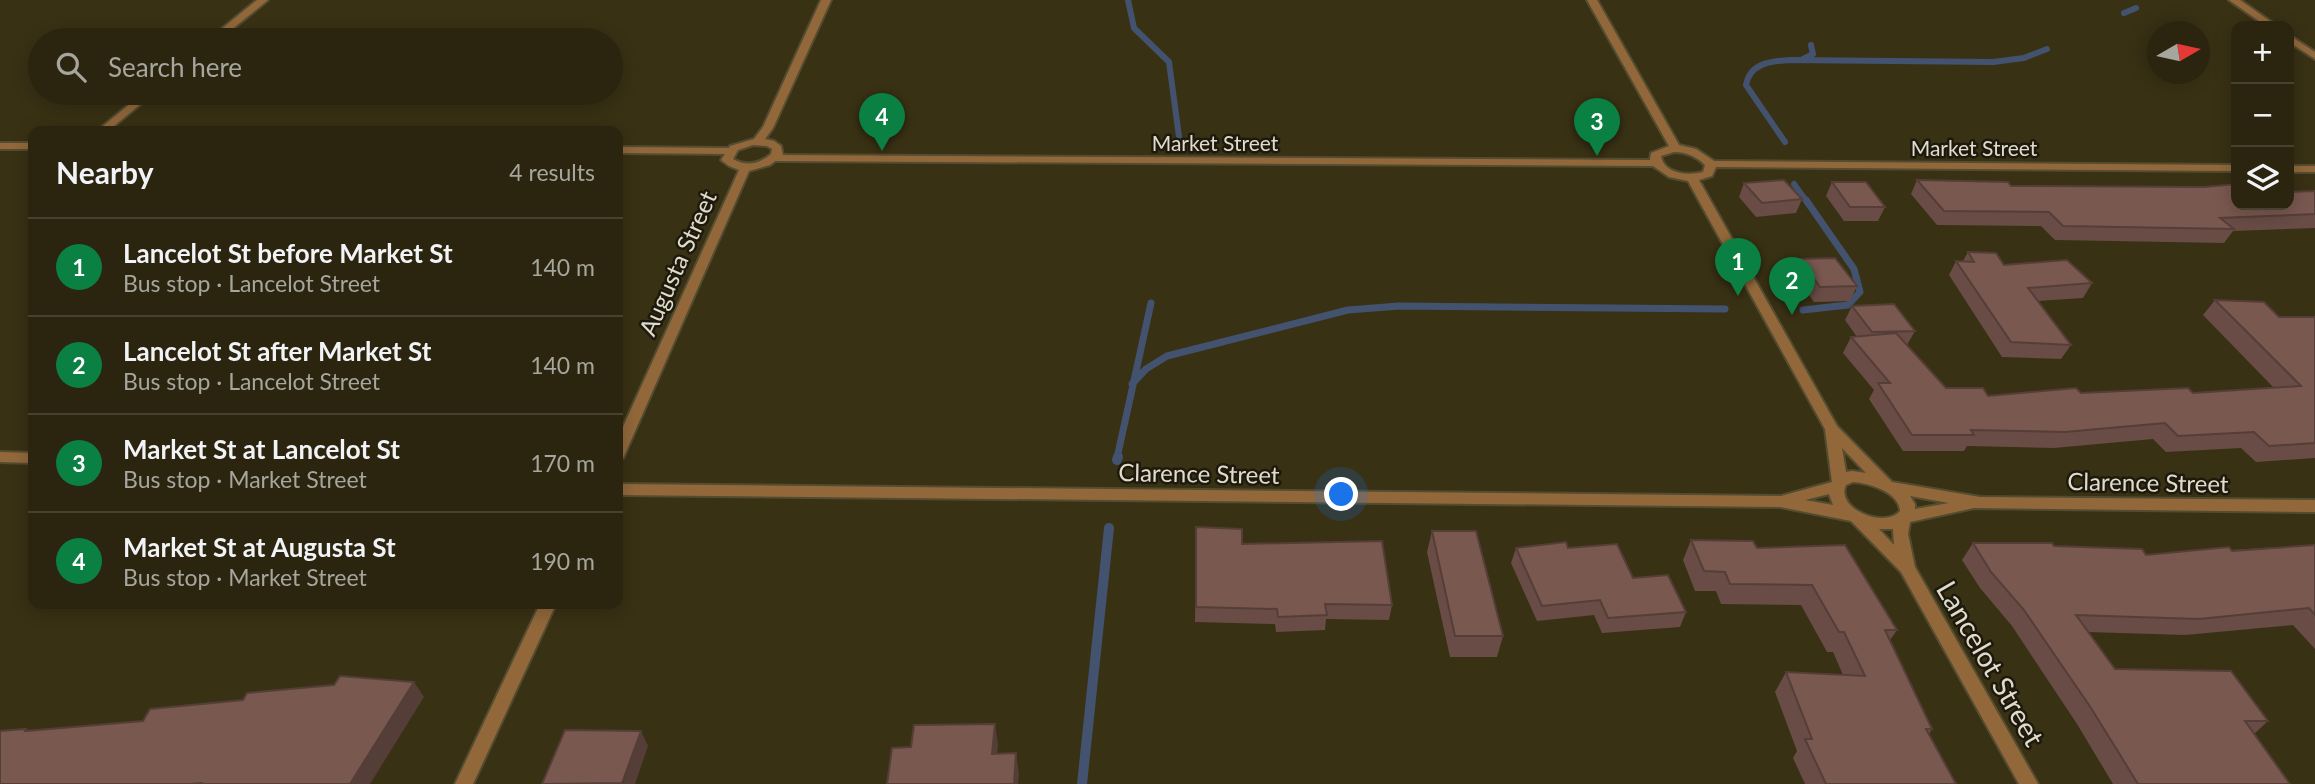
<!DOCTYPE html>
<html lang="en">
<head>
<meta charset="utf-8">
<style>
	:root { --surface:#2b250f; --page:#332d18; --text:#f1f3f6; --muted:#a6a59e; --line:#47422f; --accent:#0b8043 }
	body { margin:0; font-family:Lato,sans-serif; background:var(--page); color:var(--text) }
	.controls { position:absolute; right:21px; top:21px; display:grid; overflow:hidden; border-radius:14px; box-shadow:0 4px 18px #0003 }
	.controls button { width:63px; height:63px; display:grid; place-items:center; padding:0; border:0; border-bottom:2px solid var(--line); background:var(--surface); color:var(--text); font:35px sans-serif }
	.compass { position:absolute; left:2147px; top:21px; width:63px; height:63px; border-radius:50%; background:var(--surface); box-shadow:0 4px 18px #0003; rotate:81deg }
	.you { position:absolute; left:1342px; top:495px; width:24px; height:24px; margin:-18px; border:5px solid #fff; border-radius:50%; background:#1a73e8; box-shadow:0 0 0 10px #1a73e833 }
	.badge { display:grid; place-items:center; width:46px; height:46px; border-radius:50%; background:var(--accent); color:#fff; font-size:23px; font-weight:700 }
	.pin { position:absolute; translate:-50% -58px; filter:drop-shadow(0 2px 4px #0008) }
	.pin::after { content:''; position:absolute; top:37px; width:24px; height:21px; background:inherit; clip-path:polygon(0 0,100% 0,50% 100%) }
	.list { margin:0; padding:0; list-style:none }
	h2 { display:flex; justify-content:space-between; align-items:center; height:91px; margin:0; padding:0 28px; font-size:30px }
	h2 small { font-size:23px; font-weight:400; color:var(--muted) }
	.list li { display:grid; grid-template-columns:46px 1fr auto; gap:21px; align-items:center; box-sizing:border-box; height:98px; padding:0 28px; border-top:2px solid var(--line) }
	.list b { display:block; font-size:26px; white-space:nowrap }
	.list p { margin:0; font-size:23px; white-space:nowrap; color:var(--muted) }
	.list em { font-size:23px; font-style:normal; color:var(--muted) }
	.icon { flex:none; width:38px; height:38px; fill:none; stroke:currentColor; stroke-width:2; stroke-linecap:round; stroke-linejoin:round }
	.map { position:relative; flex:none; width:2315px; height:784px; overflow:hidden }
	.search { position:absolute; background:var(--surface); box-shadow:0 4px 18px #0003; left:28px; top:28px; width:595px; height:77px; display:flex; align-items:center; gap:18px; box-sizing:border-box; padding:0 24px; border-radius:38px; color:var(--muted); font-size:26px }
	.panel { position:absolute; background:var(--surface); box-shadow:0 4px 18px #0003; left:28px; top:126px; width:595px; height:483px; border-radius:14px }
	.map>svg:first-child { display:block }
</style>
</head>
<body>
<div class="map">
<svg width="2315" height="784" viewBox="0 0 2315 784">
	<rect width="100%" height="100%" fill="#393114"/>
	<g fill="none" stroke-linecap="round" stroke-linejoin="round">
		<path stroke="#43526f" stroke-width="6" d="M1128 0 1134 28 1169 62 1180 144
			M2124 13 2136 8
			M1803 59 1813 54 1811 45
			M1785 142 1746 85C1750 63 1771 61 1790 60L1993 62 2024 58 2047 49
			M1794 184 1807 202"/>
		<path stroke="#43526f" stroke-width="7" d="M1803 310 1848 305 1860 292 1854 269 1806 200
			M1132 384 1146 369 1167 356 1348 310 1399 306 1725 309
			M1117 458 1151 303"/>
		<path stroke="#43526f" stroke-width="10" d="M1117 460 1118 457
			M1082 784 1109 528"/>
		<defs>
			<path id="minor" d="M257 0H268L219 40H208Z
				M1587 0H1597L1679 145 1696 149 1714 161 2236 165V171L1716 167 1712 176 1699 180 1837 426 1892 482 1980 497 2315 500V512L1974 508 1910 522 1908 534 1915 567 2038 784H2019L1901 572 1851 521 1780 507 618 495V484L1781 496 1832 482 1825 429 1688 181 1669 177 1653 166 775 161 769 158 775 155 1650 160 1651 153 1669 146ZM1674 152C1686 152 1696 156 1705 165L1703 172C1688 176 1664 174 1661 156ZM1842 448 1866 473 1852 471 1846 472ZM1853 482C1869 483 1899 492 1900 511 1885 529 1835 509 1846 485ZM1829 494 1833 505 1805 500ZM1910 496 1949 503 1915 509V504ZM1879 529H1893L1894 545Z
				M2229 0H2240L2277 26H2266Z
				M2289 35 2315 52V59L2289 42Z
				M143 93H154L108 131H97Z
				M0 143H33V149H0Z
				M618 147 730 148 736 151 730 154 618 153Z
				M2289 166H2315V172H2289Z
				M0 452 33 453V463L0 462Z"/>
			<path id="tertiary" d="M821 0H831L773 128 765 139 774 141 781 146 783 155 770 165 749 171 625 454 623 458 618 459V438L739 170 729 166 721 160 730 146 754 139 763 127ZM753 145 767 146 772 149 771 154C759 164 747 167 733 159L738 150Z
				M540 604H556L473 784H455Z"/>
		</defs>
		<use href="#minor" stroke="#544c31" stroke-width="4"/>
		<use href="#tertiary" stroke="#544c31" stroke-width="4"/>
		<use href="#minor" fill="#92683b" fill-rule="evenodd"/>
		<use href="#tertiary" fill="#92683b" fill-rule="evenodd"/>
	</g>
	<path fill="#684c45" d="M1917 180 2011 186 2236 205 2315 191V228L2233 231 2224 243 2055 240 2041 226 1937 225 1911 194Z
		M1832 182 1885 207 1878 221H1844L1826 196Z
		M1744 183 1802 199 1796 213 1756 217 1739 197Z
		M1968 252 2004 265 2092 283 2083 298 2038 301 2071 345 2061 359 2002 357 1949 275 1956 261H1963Z
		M1800 259 1857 286 1850 301 1814 302 1793 273Z
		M2215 300 2279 317H2315V458L2256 462 2241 448 2166 452 2153 439 2054 448 1967 446 1964 451H1903L1869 399 1874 390 1843 353 1851 337H1857L1845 320 1852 306 1915 331 1907 345 1946 388 1988 396 2081 393H2193L2274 388 2203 315Z
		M1196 527 1242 544 1392 605 1389 620 1326 619 1325 630 1276 632 1275 624 1195 622Z
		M1432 531 1503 636 1497 657H1450L1427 552Z
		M1691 540 1757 548 1897 630 1890 640 1932 729 1929 734 1956 784H1805L1793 758 1797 751 1775 692 1786 672 1843 675 1833 652H1827L1801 605 1721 604 1716 591H1695L1683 560Z
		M1973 543 2054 546 2146 555 2315 545V649L2293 625 2185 635 2088 632 2115 669 2268 721 2254 734 2290 784H2113L2077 724 2012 626 1980 588 1962 560Z
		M1516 548H1568L1633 578 1686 612 1680 627 1602 633 1594 615 1537 621 1511 563Z"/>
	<path fill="#553e38" d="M414 682 424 697 370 784H350Z
		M995 724 998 745 995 774 992 754Z
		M641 731 648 746 635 784H623Z
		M1016 753 1019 774 1018 784H1014Z"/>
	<path fill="#795850" stroke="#553e38" stroke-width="2" d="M1784 180 1802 199 1762 203 1744 183Z
		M1917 180 2008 182 2011 186 2205 187 2236 184V205H2289V192L2315 191V214L2220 218 2234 229 2063 226 2049 212 1944 211Z
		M1832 182H1866L1885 207H1850Z
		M1968 252 1996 253 2004 265 2067 260 2092 283 2028 288 2071 345 2011 342 1956 261 1974 262Z
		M1835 258 1857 286 1820 287 1800 259Z
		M2215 300 2264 302 2279 317H2315V443L2269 446 2254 432 2178 436 2165 423 2065 432 1971 430 1974 435H1912L1878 383H1890L1851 337 1896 333 1946 388H1983L1988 396 2076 388 2081 393 2188 388 2193 393 2301 386Z
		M1894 304 1915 331 1872 332 1852 306Z
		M1196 527 1242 529V544L1382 541 1392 605 1325 604 1327 615 1278 617 1277 609 1196 607Z
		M1432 531H1476L1503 636H1455Z
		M1691 540 1753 541 1757 548 1845 545 1897 630H1885L1932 729H1926L1956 784H1826L1805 739H1812L1786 672 1865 676 1844 632H1839L1812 585 1730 584 1725 572 1704 571Z
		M1566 542 1568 548 1617 544 1633 578 1668 575 1686 612 1608 618 1600 600 1542 606 1516 548Z
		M1973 543H2052L2054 546 2142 549 2146 555 2229 547 2232 551 2315 545V615L2309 608 2199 619 2076 615 2115 669 2231 671 2268 721H2245L2290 784H2138L2091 708 2024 610 1991 572Z
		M340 676 414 682 350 784H202V783L190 784H0V731L26 729 25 731 143 721 150 709 243 700 247 693 334 685Z
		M995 724 992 754 1016 753 1014 784H887L892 748 911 747 914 725Z
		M565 730 641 731 622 783 542 784Z"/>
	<g text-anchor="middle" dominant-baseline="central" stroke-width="5" stroke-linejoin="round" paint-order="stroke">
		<g font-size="21" fill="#e0dbcb" stroke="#1d190d">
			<text x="1215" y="142">Market Street</text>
			<text x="1974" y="147">Market Street</text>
		</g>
		<g font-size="24" fill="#e0dbcb" stroke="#1d190d">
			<text transform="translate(677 263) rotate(-66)">Augusta Street</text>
			<text transform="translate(1199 473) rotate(1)">Clarence Street</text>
			<text transform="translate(2148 482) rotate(1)">Clarence Street</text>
		</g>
		<g font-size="28" fill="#e0dbcb" stroke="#1d190d">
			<text transform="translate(1991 663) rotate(60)">Lancelot Street</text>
		</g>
	</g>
</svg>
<div class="controls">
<button>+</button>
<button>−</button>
<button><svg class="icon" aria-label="layers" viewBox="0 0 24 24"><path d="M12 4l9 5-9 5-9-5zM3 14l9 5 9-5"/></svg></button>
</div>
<svg class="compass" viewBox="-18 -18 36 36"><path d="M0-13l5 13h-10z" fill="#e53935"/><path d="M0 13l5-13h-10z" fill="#a6a59e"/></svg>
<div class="you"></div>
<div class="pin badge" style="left:1738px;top:296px">1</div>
<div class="pin badge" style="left:1792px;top:315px">2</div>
<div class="pin badge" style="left:1597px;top:156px">3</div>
<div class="pin badge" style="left:882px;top:151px">4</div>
<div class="search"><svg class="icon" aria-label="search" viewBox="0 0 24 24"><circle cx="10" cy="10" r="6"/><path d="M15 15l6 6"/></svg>Search here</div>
<section class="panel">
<h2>Nearby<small>4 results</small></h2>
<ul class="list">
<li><span class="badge">1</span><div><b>Lancelot St before Market St</b><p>Bus stop · Lancelot Street</p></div><em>140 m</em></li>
<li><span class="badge">2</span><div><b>Lancelot St after Market St</b><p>Bus stop · Lancelot Street</p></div><em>140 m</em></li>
<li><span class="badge">3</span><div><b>Market St at Lancelot St</b><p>Bus stop · Market Street</p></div><em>170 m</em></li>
<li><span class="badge">4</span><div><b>Market St at Augusta St</b><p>Bus stop · Market Street</p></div><em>190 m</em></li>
</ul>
</section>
</div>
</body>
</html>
